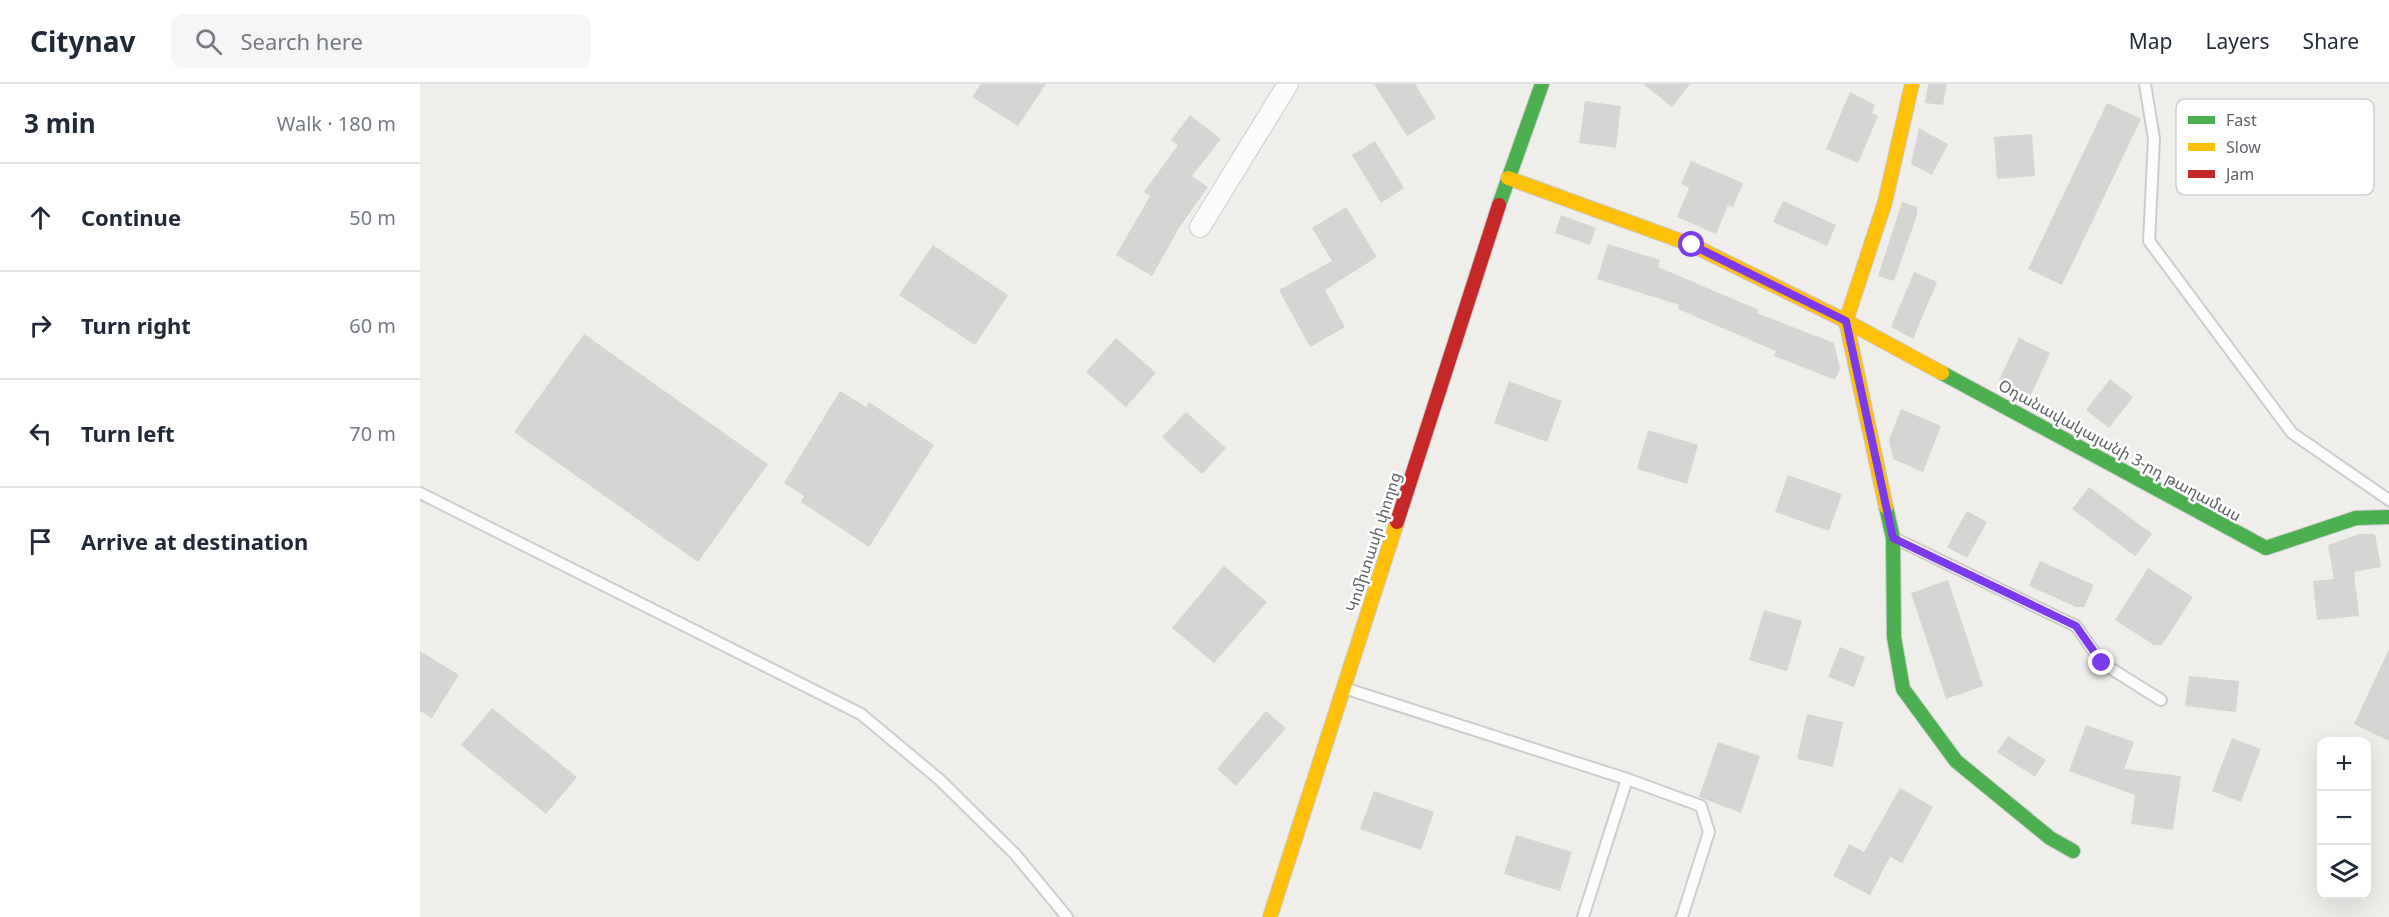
<!DOCTYPE html>
<html lang="en">
<head>
<meta charset="utf-8">
<style>
	:root { --surface:#fff; --page:#f6f6f7; --text:#1f2937; --muted:#747a83; --line:#e0e1e3 }
	body { margin:0; font-family:"Noto Sans","Noto Sans Armenian",sans-serif; background:var(--page); color:var(--text) }
	.controls { position:absolute; right:18px; bottom:18px; display:grid; overflow:hidden; border-radius:12px; box-shadow:0 6px 24px #0002 }
	.controls button { width:54px; height:54px; display:grid; place-items:center; padding:0; border:0; border-bottom:2px solid var(--line); background:var(--surface); color:var(--text); font:30px sans-serif }
	.stop { position:absolute; width:18px; height:18px; margin:-14px; border:4px solid #7c3aed; border-radius:50%; background:#fff }
	.stop.end { background:#7c3aed; border-color:#fff; box-shadow:0 2px 6px #0008 }
	.list { margin:0; padding:0; list-style:none }
	h2 { display:flex; justify-content:space-between; align-items:center; height:78px; margin:0; padding:0 24px; font-size:26px }
	h2 small { font-size:20px; font-weight:400; color:var(--muted) }
	.list li { display:grid; grid-template-columns:39px 1fr auto; gap:18px; align-items:center; box-sizing:border-box; height:108px; padding:0 24px; border-top:2px solid var(--line) }
	.list b { display:block; font-size:22px; white-space:nowrap }
	.list em { font-size:20px; font-style:normal; color:var(--muted) }
	.icon { flex:none; width:33px; height:33px; fill:none; stroke:currentColor; stroke-width:2; stroke-linecap:round; stroke-linejoin:round }
	.map { position:relative; flex:none; width:1969px; height:833px; overflow:hidden }
	header { display:flex; align-items:center; gap:36px; box-sizing:border-box; height:84px; padding:0 30px; background:var(--surface); border-bottom:2px solid var(--line) }
	header strong { font-size:28px }
	nav { display:flex; gap:33px; margin-inline-start:auto; font-size:21px }
	.search { width:420px; height:54px; background:var(--page); display:flex; align-items:center; gap:15px; box-sizing:border-box; padding:0 21px; border-radius:12px; color:var(--muted); font-size:22px }
	main { display:flex }
	aside { flex:1; background:var(--surface) }
	.map>svg:first-child { display:block }
</style>
</head>
<body>
<header>
<strong>Citynav</strong>
<div class="search"><svg class="icon" aria-label="search" viewBox="0 0 24 24"><circle cx="10" cy="10" r="6"/><path d="M15 15l6 6"/></svg>Search here</div>
<nav><a>Map</a><a>Layers</a><a>Share</a></nav>
</header>
<main>
<aside>
<h2>3 min<small>Walk · 180 m</small></h2>
<ul class="list">
<li><svg class="icon" aria-label="ahead" viewBox="0 0 24 24"><path d="M12 20V5M6 11l6-6 6 6"/></svg><div><b>Continue</b></div><em>50 m</em></li>
<li><svg class="icon" aria-label="right" viewBox="0 0 24 24"><path d="M7 20v-9h11M14 6l5 5-5 5"/></svg><div><b>Turn right</b></div><em>60 m</em></li>
<li><svg class="icon" aria-label="left" viewBox="0 0 24 24"><path d="M17 20v-9H6M10 6l-5 5 5 5"/></svg><div><b>Turn left</b></div><em>70 m</em></li>
<li><svg class="icon" aria-label="arrive" viewBox="0 0 24 24"><path d="M6 21V4h12l-3 4 3 4H6"/></svg><div><b>Arrive at destination</b></div></li>
</ul>
</aside>
<div class="map">
<svg width="1969" height="833" viewBox="0 0 1969 833">
	<rect width="100%" height="100%" fill="#efeeea"/>
	<path fill="#d6d5d3" d="M561 0H626L598 42 552 13Z
		M954 0H995L1016 34 987 52Z
		M1223 0H1270L1252 23Z
		M1508 0H1527L1523 21 1505 19Z
		M1430 8 1455 21 1452 29 1458 32 1438 79 1406 65Z
		M1165 17 1201 22 1196 64 1159 59Z
		M1687 19 1721 35 1642 201 1608 185Z
		M770 31 801 55 772 92 788 103 759 144 732 192 696 171 730 112 724 108 758 61 751 56Z
		M1499 44 1528 60 1512 91 1491 80Z
		M1612 50 1615 92 1577 95 1574 53Z
		M955 57 984 104 961 119 932 71Z
		M1271 77 1323 99 1313 123 1308 121 1296 150 1257 133 1269 104 1261 100Z
		M1363 117 1416 141 1407 162 1353 138Z
		M1482 118 1497 123V131L1474 197 1458 192Z
		M926 123 957 173 905 206 925 243 890 263 859 206 912 177 892 144Z
		M1141 131 1176 144 1170 161 1135 149Z
		M1188 160 1240 176 1238 183 1339 226 1337 229 1414 259 1420 285 1415 296 1354 272 1356 267 1258 225 1259 221 1177 195Z
		M513 161 588 211 555 261 479 211Z
		M1494 188 1517 198 1493 255 1471 243Z
		M164 250 348 380 278 478 94 348Z
		M696 254 736 289 706 323 666 288Z
		M1599 254 1630 269 1610 313 1578 298Z
		M1690 295 1713 313 1689 344 1666 326Z
		M1089 297 1142 317 1127 358 1074 339Z
		M420 307 446 323 449 318 514 361 449 463 381 418 384 412 364 399Z
		M1481 325 1521 342 1503 388 1473 375 1469 356Z
		M766 328 806 364 782 390 742 353Z
		M1228 346 1278 361 1267 400 1217 385Z
		M1368 391 1422 410 1409 447 1355 428Z
		M1669 403 1732 450 1715 472 1652 425Z
		M1547 427 1567 438 1547 474 1527 463Z
		M1939 450H1955L1961 483 1934 488 1939 532 1897 536 1893 497 1914 495 1908 461Z
		M1620 477 1674 501 1664 523H1656L1609 502Z
		M804 482 847 518 794 579 752 544Z
		M1728 484 1773 513 1742 561H1734L1695 536Z
		M1528 496 1563 602 1526 615 1491 509Z
		M1344 526 1382 537 1367 587 1329 576Z
		M1420 563 1445 573 1434 603 1408 593Z
		M1969 565V657L1934 640Z
		M0 567 39 591 12 634 0 627Z
		M1769 592 1819 597 1816 628 1765 622Z
		M72 624 157 693 126 730 41 661Z
		M846 627 866 644 816 702 797 685Z
		M1387 630 1423 638 1413 683 1377 675Z
		M1666 641 1714 658 1704 685 1761 692 1753 746 1711 740 1715 711 1649 687Z
		M1588 652 1626 676 1615 693 1577 668Z
		M1812 654 1841 665 1821 718 1792 707Z
		M1298 658 1340 672 1321 729 1279 713Z
		M1480 704 1513 723 1482 779 1470 773 1450 811 1413 792 1429 760 1444 768Z
		M954 707 1014 728 1001 766 940 745Z
		M1096 751 1152 768 1140 807 1084 790Z"/>
	<g fill="none" stroke-linecap="round" stroke-linejoin="round">
		<defs>
			<path id="lane" d="M1725 0 1734 55 1729 157 1872 349 1969 416
				M0 409 441 630 520 696 595 770 647 833
				M1476 455 1656 542 1682 579 1741 616
				M924 604 1207 695 1281 722 1289 748 1262 833
				M1163 833 1207 695"/>
			<path id="street" d="M780 143 868 0"/>
			<path id="fast" d="M1079 121 1122 0
				M1522 289 1846 464 1936 434 1969 433
				M1466 423 1473 454 1474 553 1483 605 1536 677 1630 754 1653 767"/>
			<path id="slow" d="M1088 94 1272 161 1426 237 1522 289
				M1466 423 1426 237 1465 118 1492 0
				M850 833 977 438"/>
			<path id="jam" d="M977 438 1079 121"/>
		</defs>
		<use href="#lane" stroke="#cbcccc" stroke-width="14"/>
		<use href="#street" stroke="#cbcccc" stroke-width="22"/>
		<use href="#fast" stroke="#cacacb" stroke-width="16"/>
		<use href="#slow" stroke="#cacacb" stroke-width="16"/>
		<use href="#jam" stroke="#cacacb" stroke-width="16"/>
		<use href="#lane" stroke="#fdfcfc" stroke-width="10"/>
		<use href="#street" stroke="#fdfcfc" stroke-width="20"/>
		<use href="#fast" stroke="#4caf50" stroke-width="14"/>
		<use href="#slow" stroke="#ffc107" stroke-width="14"/>
		<use href="#jam" stroke="#c62828" stroke-width="14"/>
	</g>
	<g fill="none" stroke-linecap="round" stroke-linejoin="round">
		<path stroke="#7c3aed" stroke-width="8" d="M1272 161 1426 237 1473 454 1656 542 1682 579"/>
	</g>
	<g text-anchor="middle" dominant-baseline="central" stroke-width="5" stroke-linejoin="round" paint-order="stroke">
		<g font-size="16" fill="#5f6368" stroke="#fff">
			<text transform="translate(1700 366) rotate(29)">Օդանավակայանի 3-րդ թաղամաս</text>
			<text transform="translate(953 458) rotate(-72)">Կոմիտասի փողոց</text>
		</g>
	</g>
	<rect x="1756" y="15" width="198" height="96" rx="9" fill="#fff" stroke="#cfd0d2" stroke-width="1.5"/>
	<rect x="1768" y="32" width="27" height="8" fill="#4caf50"/>
	<rect x="1768" y="59" width="27" height="8" fill="#ffc107"/>
	<rect x="1768" y="86" width="27" height="8" fill="#c62828"/>
	<g font-size="16" fill="#5f6368">
		<text x="1806" y="42">Fast</text>
		<text x="1806" y="69">Slow</text>
		<text x="1806" y="96">Jam</text>
	</g>
</svg>
<div class="controls">
<button>+</button>
<button>−</button>
<button><svg class="icon" aria-label="layers" viewBox="0 0 24 24"><path d="M12 4l9 5-9 5-9-5zM3 14l9 5 9-5"/></svg></button>
</div>
<div class="stop" style="left:1272px;top:161px"></div>
<div class="stop end" style="left:1682px;top:579px"></div>
</div>
</main>
</body>
</html>
